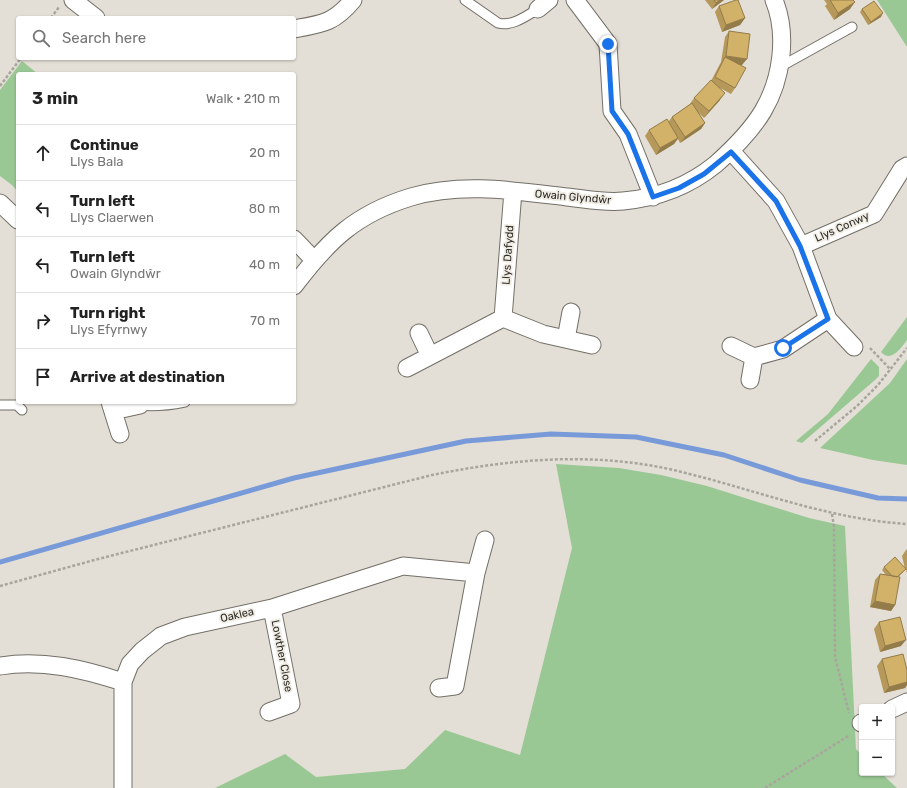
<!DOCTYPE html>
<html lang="en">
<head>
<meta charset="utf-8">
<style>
	:root { --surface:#fff; --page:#f6f6f6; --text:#222; --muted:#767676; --line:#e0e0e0 }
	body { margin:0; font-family:Rubik,sans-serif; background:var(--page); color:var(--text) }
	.controls { position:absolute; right:12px; bottom:12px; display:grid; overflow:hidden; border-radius:4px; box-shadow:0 1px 3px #0004 }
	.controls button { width:36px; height:36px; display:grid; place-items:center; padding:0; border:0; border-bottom:1px solid var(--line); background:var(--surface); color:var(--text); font:20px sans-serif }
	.stop { position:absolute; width:12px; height:12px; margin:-9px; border:3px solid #1a73e8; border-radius:50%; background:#fff }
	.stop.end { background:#1a73e8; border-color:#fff; box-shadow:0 1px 4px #0008 }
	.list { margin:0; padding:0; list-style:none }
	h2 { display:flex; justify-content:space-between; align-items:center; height:52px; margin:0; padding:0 16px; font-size:17px }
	h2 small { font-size:13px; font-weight:400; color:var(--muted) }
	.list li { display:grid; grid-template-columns:26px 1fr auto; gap:12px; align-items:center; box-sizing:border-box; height:56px; padding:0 16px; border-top:1px solid var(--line) }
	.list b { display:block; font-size:15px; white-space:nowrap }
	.list p { margin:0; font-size:13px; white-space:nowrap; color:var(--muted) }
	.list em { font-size:13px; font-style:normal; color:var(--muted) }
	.icon { flex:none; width:22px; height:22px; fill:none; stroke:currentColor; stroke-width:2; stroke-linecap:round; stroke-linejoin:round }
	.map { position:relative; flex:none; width:907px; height:788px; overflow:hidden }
	.search { position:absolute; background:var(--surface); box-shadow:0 1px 3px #0004; left:16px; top:16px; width:280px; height:44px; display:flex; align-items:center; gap:10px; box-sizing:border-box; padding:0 14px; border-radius:4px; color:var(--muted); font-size:15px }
	.panel { position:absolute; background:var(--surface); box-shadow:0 1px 3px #0004; left:16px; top:72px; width:280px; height:332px; border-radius:4px }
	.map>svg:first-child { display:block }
</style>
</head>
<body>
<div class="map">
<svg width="907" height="788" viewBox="0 0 907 788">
	<rect width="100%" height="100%" fill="#e3dfd6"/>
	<path fill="#9ac894" d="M877 0H907V47Z
		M22 61 38 74H18V192L12 185 0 176V90Z
		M907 317V340C901 348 891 363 881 352Z
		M871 359 879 367V376L875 380 802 443 796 441 828 414Z
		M907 359V465L873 460 820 448 890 383Z
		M556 464 619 468 661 475 707 486 809 518 845 526 856 749 862 755V773H881L897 788H215L285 754 316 777 405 769 445 730 520 755 572 548Z"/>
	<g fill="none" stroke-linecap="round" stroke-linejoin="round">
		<path stroke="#799ad8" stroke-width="5" d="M0 562 294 478 466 441 551 434 636 437 724 455 800 480 878 498 907 499"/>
		<defs>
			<path id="lane" d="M465 0 498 23C512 27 526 16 538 9
				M778 68 852 27
				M0 405H17L22 410
				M140 405C155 407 170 405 185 402"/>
			<path id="street" d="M73 0 96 18
				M575 0 608 44 612 111 628 134 653 197
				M538 9 549 0
				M294 29C322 24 334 23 353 0
				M731 151 776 201 801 246 828 319 854 347
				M0 203 18 220
				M294 239 314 260
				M801 246 874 214 902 169 907 166
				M294 286C328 241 355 214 411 197 462 182 516 191 567 197 586 199 605 203 623 201 657 198 689 186 716 164 734 148 751 131 763 111 782 79 788 34 774 0
				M503 318 513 191
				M419 333 430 356
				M566 339 571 312
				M731 346 754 357 750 380
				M754 357 783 349 828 319
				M407 368 503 318 543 334 592 345
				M110 402 120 434
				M113 411 140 405
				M476 573 485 540
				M0 666C42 659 83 669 123 682
				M892 709 907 702
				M269 712 291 704 272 608
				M861 723H862
				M123 788V682L130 664 142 651 161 636 185 627 272 608 403 566 476 573 455 686 439 688"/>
		</defs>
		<use href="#lane" stroke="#736f67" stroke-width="11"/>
		<use href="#street" stroke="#736f67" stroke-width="19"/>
		<path stroke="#a8a59e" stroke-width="2.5" stroke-dasharray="3 2" stroke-linecap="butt" d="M51 18 59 7
			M0 86 21 58
			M870 348 891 370
			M815 441 857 406 878 385 907 348
			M832 514 834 527 835 657 849 713
			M0 586 98 559 432 475C511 459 590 452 669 469 749 487 825 519 907 524
			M765 788 850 735"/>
		<use href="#lane" stroke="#fff" stroke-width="9"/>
		<use href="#street" stroke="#fff" stroke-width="17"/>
	</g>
	<path fill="#b5985a" d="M705 0H724L712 9Z
		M824 0H853L850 9 834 20 825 6 827 4Z
		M719 6 745 18 740 25 722 32 715 12Z
		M862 9 881 17 868 25 860 12Z
		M729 31 742 65H739L735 88 731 94 720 88V100L704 118 698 112 705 123 701 129 680 143 678 139 674 144 656 155 645 136 649 130 669 121 672 117 690 104 694 98 711 81 721 62 725 37Z
		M907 549V574L906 569 898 577 895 605 891 611 870 607 875 580 880 574 886 575 882 570 884 567 905 569 902 556 906 550Z
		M879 622 901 646 880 652 874 629Z
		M882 659 907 670V685L905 688 884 693 877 666Z"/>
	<path fill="#937c4a" d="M720 0H724L712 9 716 3Z
		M855 2 850 9 834 20 838 13Z
		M883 13 881 17 868 25 871 22Z
		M745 18 740 25 722 32 726 25Z
		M726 56 747 59 742 65 722 63 725 57 721 62Z
		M725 93 720 100 704 118 709 111Z
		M705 123 701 129 680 143 685 137Z
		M678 138 674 144 656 155 660 148Z
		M906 569 903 572 892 582 894 579Z
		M875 601 895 605 891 611 870 607Z
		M906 640 901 646 880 652 885 646Z
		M907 682V685L905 688 884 693 889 687Z"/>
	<path fill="#d2b169" stroke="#937c4a" d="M714 0H720L716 3Z
		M736 0H738L745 18 726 25 719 6Z
		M830 0H853L855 2 838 13Z
		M874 1 883 13 871 22 862 9Z
		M729 31 750 34 747 59 726 56Z
		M725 57 746 68 735 88 715 77Z
		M711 80 725 93 709 111 694 98Z
		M692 103 705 123 685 137 672 117Z
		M667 119 678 138 660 148 649 130Z
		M895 557 906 569 897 577 892 576 884 567Z
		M880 574 900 577 895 605 875 601Z
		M900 617 906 640 885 646 879 622Z
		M903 654 907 670V682L889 687 882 659Z"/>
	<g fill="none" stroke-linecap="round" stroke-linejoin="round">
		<path stroke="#1a73e8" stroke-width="5" d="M608 44 612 111 628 134 653 197 679 188 704 174 731 152 776 201 800 246 828 319 783 348"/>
	</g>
	<g text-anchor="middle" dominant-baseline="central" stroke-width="3.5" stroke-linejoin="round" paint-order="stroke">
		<g font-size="11" fill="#2b2a26" stroke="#f0ece3">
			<text transform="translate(573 197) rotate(5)">Owain Glyndŵr</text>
			<text transform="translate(842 227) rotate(-24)">Llys Conwy</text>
			<text transform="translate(508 255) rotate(-86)">Llys Dafydd</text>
			<text transform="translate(237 615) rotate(-13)">Oaklea</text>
			<text transform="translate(282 656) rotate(79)">Lowther Close</text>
		</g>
	</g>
</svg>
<div class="controls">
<button>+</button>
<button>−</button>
</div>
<div class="stop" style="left:783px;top:348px"></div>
<div class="stop end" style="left:608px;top:44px"></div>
<div class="search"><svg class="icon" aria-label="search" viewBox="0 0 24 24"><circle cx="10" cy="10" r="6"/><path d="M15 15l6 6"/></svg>Search here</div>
<section class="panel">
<h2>3 min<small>Walk · 210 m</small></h2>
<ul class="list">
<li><svg class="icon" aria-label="ahead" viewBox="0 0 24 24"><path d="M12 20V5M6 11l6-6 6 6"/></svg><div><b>Continue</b><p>Llys Bala</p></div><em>20 m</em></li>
<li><svg class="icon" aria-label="left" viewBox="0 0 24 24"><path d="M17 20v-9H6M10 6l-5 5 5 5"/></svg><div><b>Turn left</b><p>Llys Claerwen</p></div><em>80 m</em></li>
<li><svg class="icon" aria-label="left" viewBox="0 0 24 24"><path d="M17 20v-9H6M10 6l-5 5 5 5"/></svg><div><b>Turn left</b><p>Owain Glyndŵr</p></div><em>40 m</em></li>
<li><svg class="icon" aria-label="right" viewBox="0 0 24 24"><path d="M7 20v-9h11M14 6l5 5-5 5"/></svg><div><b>Turn right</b><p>Llys Efyrnwy</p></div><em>70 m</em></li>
<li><svg class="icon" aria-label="arrive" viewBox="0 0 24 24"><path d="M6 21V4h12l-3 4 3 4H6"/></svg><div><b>Arrive at destination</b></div></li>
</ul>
</section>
</div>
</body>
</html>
